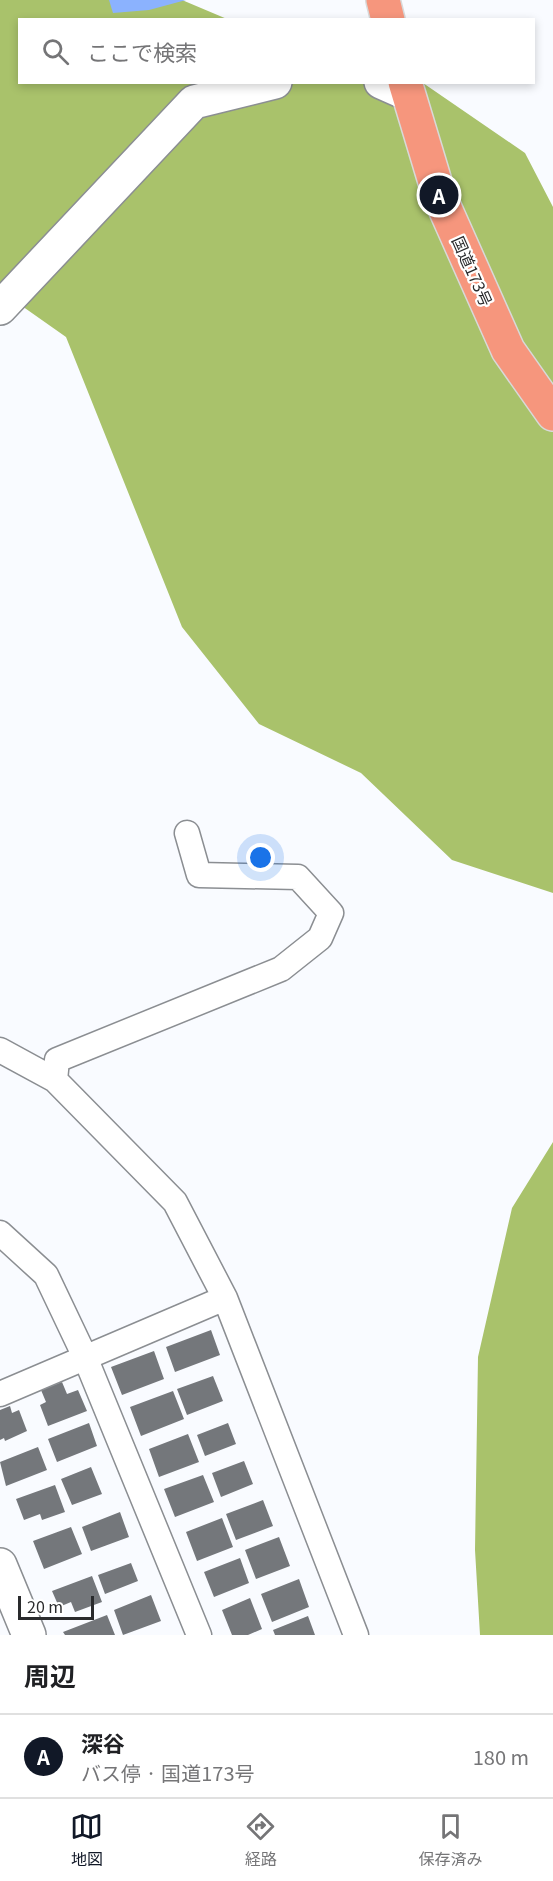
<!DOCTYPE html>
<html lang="ja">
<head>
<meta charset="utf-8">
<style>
	:root { --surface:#fff; --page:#f6f6f6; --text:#202124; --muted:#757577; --line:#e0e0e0; --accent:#111827 }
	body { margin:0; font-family:Georgia,"Noto Sans JP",serif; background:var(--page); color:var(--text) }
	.scale { position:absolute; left:18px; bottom:15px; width:76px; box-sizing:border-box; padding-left:6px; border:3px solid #292a2c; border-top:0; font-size:16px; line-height:21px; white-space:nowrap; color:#292a2c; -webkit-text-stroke:4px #fff; paint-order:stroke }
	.you { position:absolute; left:261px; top:858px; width:21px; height:21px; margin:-15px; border:4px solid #fff; border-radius:50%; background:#1a73e8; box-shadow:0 0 0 9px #1a73e833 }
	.badge { display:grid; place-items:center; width:39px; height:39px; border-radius:50%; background:var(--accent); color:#fff; font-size:20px; font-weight:700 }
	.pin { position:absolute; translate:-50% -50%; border:3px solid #fff; box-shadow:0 2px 6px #0006 }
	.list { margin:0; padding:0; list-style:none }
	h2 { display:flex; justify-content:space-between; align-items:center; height:78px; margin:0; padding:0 24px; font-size:26px }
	h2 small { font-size:20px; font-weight:400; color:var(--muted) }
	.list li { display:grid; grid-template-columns:39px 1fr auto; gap:18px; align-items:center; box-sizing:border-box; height:84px; padding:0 24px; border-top:2px solid var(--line) }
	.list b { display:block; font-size:22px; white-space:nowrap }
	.list p { margin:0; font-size:20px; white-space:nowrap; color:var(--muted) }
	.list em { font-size:20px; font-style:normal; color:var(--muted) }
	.icon { flex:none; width:33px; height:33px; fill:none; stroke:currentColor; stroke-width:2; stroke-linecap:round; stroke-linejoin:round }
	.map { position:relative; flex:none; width:553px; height:1635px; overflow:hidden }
	.search { position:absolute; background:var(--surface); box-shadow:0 3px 9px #0003; left:18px; right:18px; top:18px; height:66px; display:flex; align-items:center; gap:15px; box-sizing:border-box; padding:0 21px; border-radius:0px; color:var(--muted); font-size:22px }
	.sheet { height:162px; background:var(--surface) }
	nav { display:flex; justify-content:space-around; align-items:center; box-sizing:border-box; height:84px; border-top:2px solid var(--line); background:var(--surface); font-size:16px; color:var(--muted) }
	nav a { display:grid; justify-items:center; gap:3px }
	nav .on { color:var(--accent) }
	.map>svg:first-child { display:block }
</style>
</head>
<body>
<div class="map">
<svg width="553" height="1635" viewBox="0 0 553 1635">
	<rect width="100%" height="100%" fill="#f9fbff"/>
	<path fill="#a9c26b" d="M0 0H182L227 19 20 20V82L423 83 525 153 553 207V893L452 860 361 773 259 724 182 627 66 337 12 299 0 300Z
		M553 1142V1635H480L475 1550 478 1357 512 1208Z"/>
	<path fill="#8bb2fe" d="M109 0H186L149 10 113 13Z"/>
	<path fill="#74777b" d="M211 1330 220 1355 175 1372 166 1347Z
		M154 1351 164 1379 122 1395 111 1367Z
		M213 1376 223 1401 187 1415 177 1389Z
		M62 1382 67 1394 78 1390 87 1411 48 1426 40 1405 46 1402 41 1390Z
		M173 1391 184 1419 141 1436 130 1407Z
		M10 1406 12 1413 19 1410 27 1431 5 1441 4 1438 0 1440V1410Z
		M89 1423 97 1446 57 1462 48 1439Z
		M228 1423 236 1444 205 1456 197 1435Z
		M188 1434 199 1462 159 1477 149 1449Z
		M38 1447 47 1470 6 1486 0 1462Z
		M244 1461 253 1484 221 1497 212 1473Z
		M91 1467 102 1494 72 1505 61 1479Z
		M203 1475 214 1502 175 1517 164 1489Z
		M55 1485 65 1512 42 1520 40 1514 24 1520 16 1499Z
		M263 1500 273 1526 236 1540 226 1514Z
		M120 1512 129 1537 91 1551 82 1527Z
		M222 1518 233 1547 197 1561 186 1532Z
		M71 1527 82 1554 44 1569 33 1541Z
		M279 1537 290 1566 256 1579 245 1550Z
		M240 1558 249 1583 214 1597 204 1572Z
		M131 1563 138 1581 105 1594 98 1575Z
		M92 1576 102 1602 75 1612 71 1602 59 1607 52 1591Z
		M299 1579 309 1607 272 1622 261 1594Z
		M151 1595 161 1621 123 1635 114 1610Z
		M250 1598 262 1629 248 1635H232L222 1610Z
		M107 1615 115 1635H65L63 1632Z
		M308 1616 315 1635H275L273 1630Z"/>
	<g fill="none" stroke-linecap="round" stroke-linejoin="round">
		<defs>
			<path id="street" d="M0 1050 55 1080 175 1202 225 1298 356 1635
				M55 1080 57 1060 281 969 320 938 331 913 298 877 199 875 187 833
				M0 1233 46 1275 85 1357 199 1635
				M0 1394 225 1298"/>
			<path id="secondary" d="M381 82 408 94
				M0 308 194 102 275 82
				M0 1565 29 1635"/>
			<path id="highway" d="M383 0 388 20
				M405 82 439 195 508 350 553 414"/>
		</defs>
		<use href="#street" stroke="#8b8e92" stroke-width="27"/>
		<use href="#secondary" stroke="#8b8e92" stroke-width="36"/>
		<use href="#highway" stroke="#d8d9d9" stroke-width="36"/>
		<use href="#street" stroke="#fff" stroke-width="24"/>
		<use href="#secondary" stroke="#fff" stroke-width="33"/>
		<use href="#highway" stroke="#f6967d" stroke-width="33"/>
	</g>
	<g text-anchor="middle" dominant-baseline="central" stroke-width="4.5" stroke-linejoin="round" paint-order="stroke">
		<g font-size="16" fill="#292a2c" stroke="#fff">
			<text transform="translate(473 271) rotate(66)">国道173号</text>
		</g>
	</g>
</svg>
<div class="scale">20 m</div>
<div class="you"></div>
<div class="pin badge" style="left:439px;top:195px">A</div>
<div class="search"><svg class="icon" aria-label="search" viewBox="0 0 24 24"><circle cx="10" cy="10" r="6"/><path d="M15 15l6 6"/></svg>ここで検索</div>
</div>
<section class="sheet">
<h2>周辺<small></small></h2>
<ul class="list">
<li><span class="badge">A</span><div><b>深谷</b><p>バス停 · 国道173号</p></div><em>180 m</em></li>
</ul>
</section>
<nav>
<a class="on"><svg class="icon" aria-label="map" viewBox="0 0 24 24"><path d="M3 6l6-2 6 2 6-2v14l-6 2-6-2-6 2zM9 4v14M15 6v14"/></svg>地図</a>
<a><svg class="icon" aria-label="directions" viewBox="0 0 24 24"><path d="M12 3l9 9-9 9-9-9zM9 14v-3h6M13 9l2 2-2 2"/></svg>経路</a>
<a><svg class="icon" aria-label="saved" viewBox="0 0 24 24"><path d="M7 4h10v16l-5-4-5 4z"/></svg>保存済み</a>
</nav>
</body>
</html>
